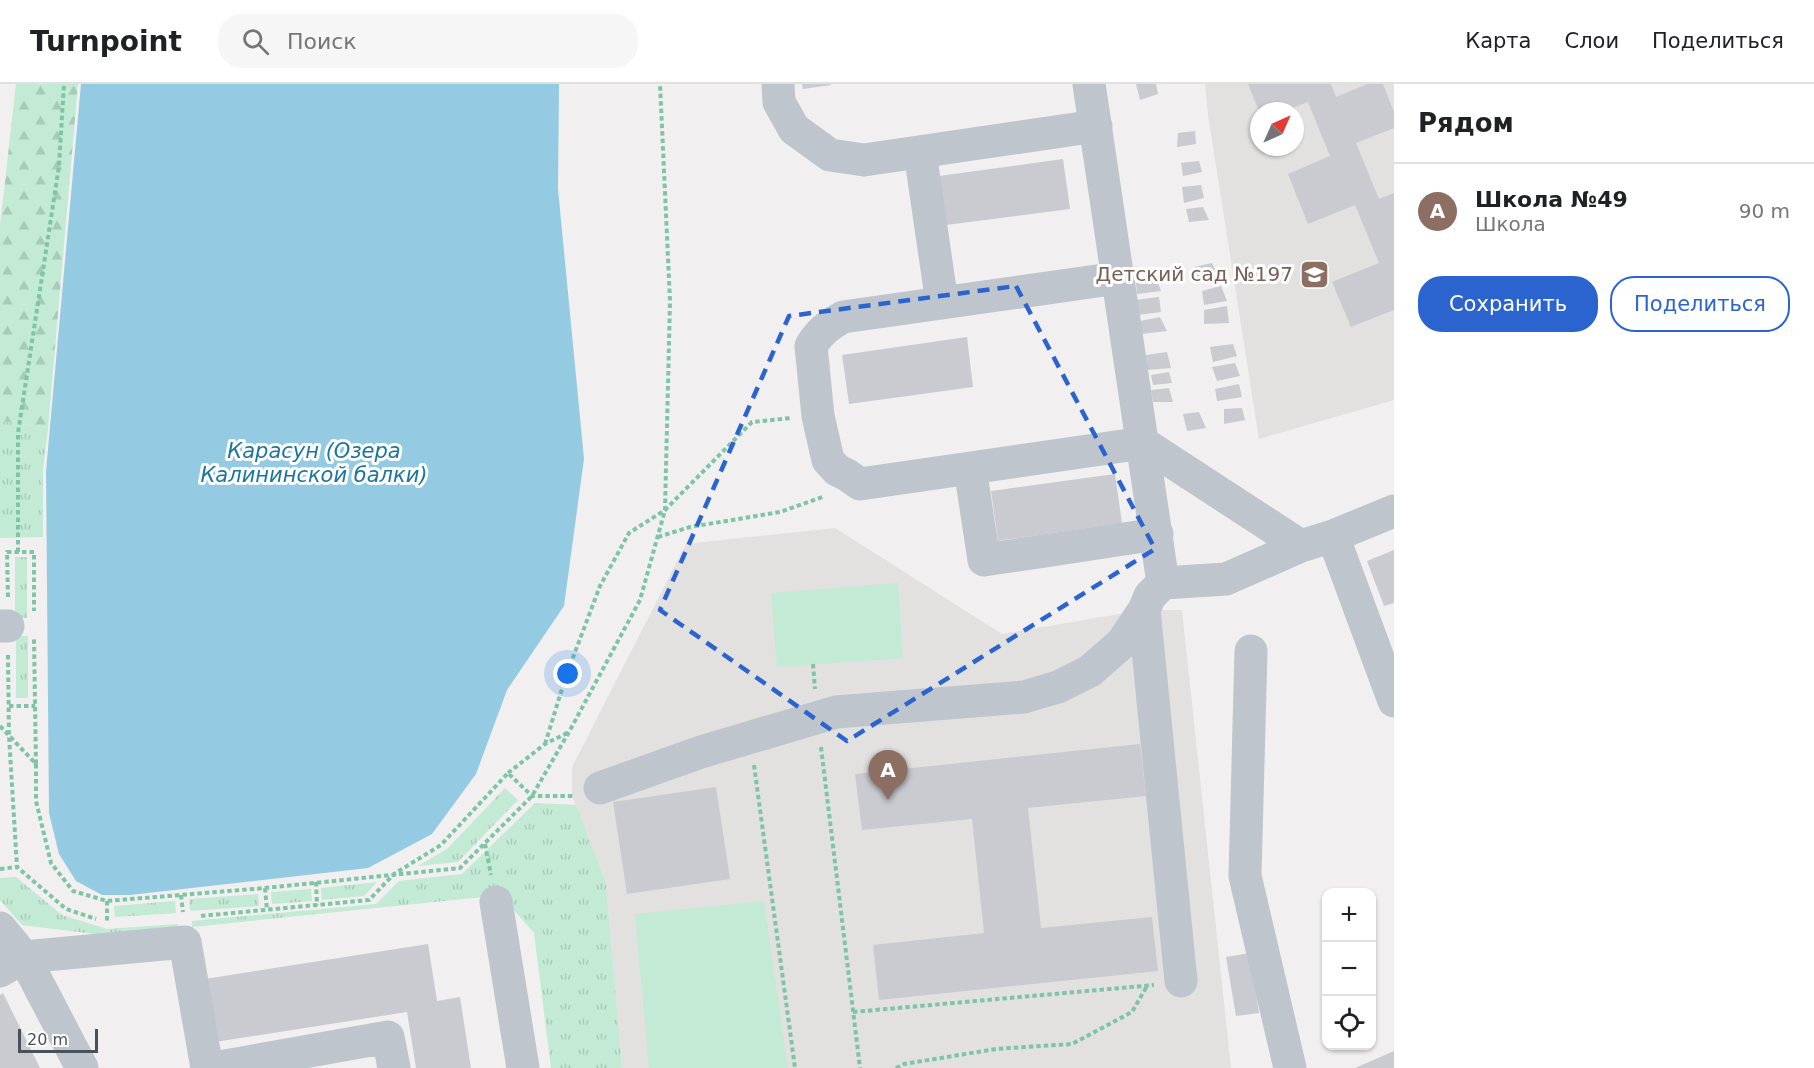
<!DOCTYPE html>
<html lang="ru">
<head>
<meta charset="utf-8">
<style>
	:root { --surface:#fff; --page:#f6f6f6; --text:#202124; --muted:#757577; --line:#e0e0e0; --accent:#2c64cf }
	body { margin:0; font-family:"DejaVu Sans",sans-serif; background:var(--page); color:var(--text) }
	.controls { position:absolute; right:18px; bottom:18px; display:grid; overflow:hidden; border-radius:12px; box-shadow:0 2px 4px #0004 }
	.controls button { width:54px; height:54px; display:grid; place-items:center; padding:0; border:0; border-bottom:2px solid var(--line); background:var(--surface); color:var(--text); font:30px sans-serif }
	.compass { position:absolute; left:1250px; top:18px; width:54px; height:54px; border-radius:50%; background:var(--surface); box-shadow:0 2px 4px #0004; rotate:45deg }
	.scale { position:absolute; left:18px; bottom:15px; width:80px; box-sizing:border-box; padding-left:6px; border:3px solid #49515b; border-top:0; font-size:16px; line-height:21px; white-space:nowrap; color:#49515b; -webkit-text-stroke:4px #fff; paint-order:stroke }
	.you { position:absolute; left:568px; top:590px; width:21px; height:21px; margin:-15px; border:4px solid #fff; border-radius:50%; background:#1a73e8; box-shadow:0 0 0 9px #1a73e833 }
	.badge { display:grid; place-items:center; width:39px; height:39px; border-radius:50%; background:var(--accent); color:#fff; font-size:20px; font-weight:700 }
	.pin { position:absolute; translate:-50% -50px; filter:drop-shadow(0 2px 3px #0008) }
	.pin::after { content:''; position:absolute; top:32px; width:21px; height:18px; background:inherit; clip-path:polygon(0 0,100% 0,50% 100%) }
	.list { margin:0; padding:0; list-style:none }
	h2 { display:flex; justify-content:space-between; align-items:center; height:78px; margin:0; padding:0 24px; font-size:26px }
	h2 small { font-size:20px; font-weight:400; color:var(--muted) }
	.list li { display:grid; grid-template-columns:39px 1fr auto; gap:18px; align-items:center; box-sizing:border-box; height:96px; padding:0 24px; border-top:2px solid var(--line) }
	.list b { display:block; font-size:22px; white-space:nowrap }
	.list p { margin:0; font-size:20px; white-space:nowrap; color:var(--muted) }
	.list em { font-size:20px; font-style:normal; color:var(--muted) }
	.actions { display:flex; gap:12px; padding:18px 24px }
	.actions a { flex:1; padding:14px 0; border:2px solid var(--accent); border-radius:24px; text-align:center; font-size:21px; color:var(--accent) }
	.actions .main { background:var(--accent); color:#fff }
	.icon { flex:none; width:33px; height:33px; fill:none; stroke:currentColor; stroke-width:2; stroke-linecap:round; stroke-linejoin:round }
	.map { position:relative; flex:none; width:1394px; height:984px; overflow:hidden }
	header { display:flex; align-items:center; gap:36px; box-sizing:border-box; height:84px; padding:0 30px; background:var(--surface); border-bottom:2px solid var(--line) }
	header strong { font-size:28px }
	nav { display:flex; gap:33px; margin-inline-start:auto; font-size:21px }
	.search { width:420px; height:54px; background:var(--page); display:flex; align-items:center; gap:15px; box-sizing:border-box; padding:0 21px; border-radius:24px; color:var(--muted); font-size:22px }
	main { display:flex }
	aside { flex:1; background:var(--surface) }
	.map>svg:first-child { display:block }
</style>
</head>
<body>
<header>
<strong>Turnpoint</strong>
<div class="search"><svg class="icon" aria-label="search" viewBox="0 0 24 24"><circle cx="10" cy="10" r="6"/><path d="M15 15l6 6"/></svg>Поиск</div>
<nav><a>Карта</a><a>Слои</a><a>Поделиться</a></nav>
</header>
<main>
<div class="map">
<svg width="1394" height="984" viewBox="0 0 1394 984">
	<defs>
		<pattern id="grass-tufts" width="24" height="20" patternUnits="userSpaceOnUse" patternTransform="scale(1.5)"><rect width="24" height="20" fill="#c2ead5"/><path d="M3 7l-1-3M5 7V3M7 7l1-3M15 17l-1-3M17 17v-4M19 17l1-3" fill="none" stroke="#a8cab9"/></pattern>
		<pattern id="forest-firs" width="22" height="20" patternUnits="userSpaceOnUse" patternTransform="scale(1.5)"><rect width="22" height="20" fill="#c2ead5"/><path d="M5 1l3.5 6h-7zM16 11l3.5 6h-7z" fill="#a8cab9"/></pattern>
	</defs>
	<rect width="100%" height="100%" fill="#f1efef"/>
	<path fill="#e2e1e0" fill-rule="evenodd" d="M1205 0H1394V316L1259 355 1208 31ZM1259 27H1295V63H1259Z
		M835 444 1002 550 1143 526H1182L1231 984H622L606 799 572 712V683L686 460Z"/>
	<path fill="url(#grass-tufts)" d="M0 337 48 344 43 386V453L0 454Z
		M15 473H27V534H15Z
		M16 552H28V614H16Z
		M505 704 518 716 458 778 418 782 447 765Z
		M535 719 576 721 606 799 622 984H551L534 849 505 816 483 813 192 843V837L376 820 399 797 462 790Z
		M16 793 62 831 107 845 178 840 179 846 103 851 22 841 0 816V794Z
		M377 798 364 812 322 816 321 804Z
		M311 805 312 817 272 820 271 808Z
		M258 810 259 822 190 827 189 815Z
		M175 817 176 829 115 833 114 822Z"/>
	<path fill="url(#forest-firs)" d="M16 0H78L48 344 0 337V142Z"/>
	<path fill="#c2ead5" d="M898 499 903 574 777 583 771 509Z
		M764 817 788 984H649L635 830Z"/>
	<path fill="#94cbe3" d="M81 0H559L558 105 584 375 564 522 507 606 476 690 432 750 368 784 130 811H102L76 797 59 770 49 729 46 387Z"/>
	<path fill="#c9cbd1" d="M802 0H831V1L803 5Z
		M1136 0H1156L1158 10 1140 16Z
		M1248 0H1331L1336 13 1367 0H1383L1394 28V44L1356 59 1379 115 1394 109V226L1351 243 1332 198 1379 179 1355 121 1308 140 1288 90 1330 72 1308 18 1285 27H1259Z
		M1195 47 1196 60 1177 63 1178 49Z
		M1063 75 1070 125 946 141 939 92Z
		M1199 77 1202 88 1183 92 1181 79Z
		M1201 101 1204 114 1184 119 1182 103Z
		M1203 123 1209 136 1189 138 1186 125Z
		M1212 179 1218 192 1198 196 1194 183Z
		M1156 193 1161 207 1137 210 1136 199Z
		M1221 202 1227 217 1204 221 1202 207Z
		M1159 213 1161 228 1138 231 1135 216Z
		M1227 222 1229 239 1204 240V226Z
		M1160 233 1167 247 1142 250 1140 237Z
		M967 253 973 303 849 320 842 271Z
		M1233 260 1237 272 1213 278 1210 263Z
		M1167 268 1171 284 1147 286 1146 271Z
		M1235 279 1240 292 1217 297 1212 283Z
		M1169 288 1172 299 1153 301 1151 291Z
		M1239 300 1242 313 1217 317 1215 305Z
		M1169 304 1173 318H1153L1151 306Z
		M1242 324 1245 336 1224 340V325Z
		M1199 328 1206 344 1187 347 1183 330Z
		M1115 390 1122 439 998 457 991 407Z
		M1394 466V519L1384 522 1367 477Z
		M1140 660 1146 712 1028 724 1041 844 1152 833 1158 887 879 916 873 861 984 849 972 735 862 746 855 690Z
		M716 703 730 795 627 810 613 718Z
		M428 860 437 917 460 913 471 984H416L407 928 215 958 205 895Z
		M1250 869 1259 929 1236 932 1226 873Z
		M3 909 40 984H0V911Z
		M1394 967V984H1355Z"/>
	<g fill="none" stroke-linecap="round" stroke-linejoin="round">
		<path stroke="#7ec5a8" stroke-width="4" stroke-dasharray="4.5 3" stroke-linecap="butt" d="M658 453 690 443 780 428 825 412
			M18 468V349L59 82 64 0
			M8 513 7 468H34V527
			M8 571 9 652 17 783 66 825 96 835
			M813 580 815 605
			M9 622H35
			M0 642 36 680 34 555
			M545 660 566 592 600 502 629 449 665 426 752 338 791 334
			M821 663 860 984
			M36 680V717L51 779 73 807 107 817 265 804 460 784 532 712 569 648 640 516 665 426 670 217 660 0
			M754 681 795 984
			M508 689 545 660 569 648
			M485 760 491 791
			M0 785 17 783
			M316 798 317 821
			M265 804 267 826
			M181 811 183 828
			M107 817V837
			M201 832 369 816 394 790 441 761 508 689 532 712H574
			M853 928 1154 901
			M896 984 904 980 996 965 1072 960 1132 928 1147 902"/>
		<path stroke="#bfc5cc" stroke-width="33" d="M778 0 779 18 794 45 830 71 864 76 1096 42
			M1089 0 1163 499
			M920 68 942 219
			M1118 194 843 233C829 241 819 248 811 262L818 332 828 376 837 386 847 391 860 400 1143 359 1301 462
			M970 384 984 476 1157 450
			M1333 452 1394 427
			M1144 526 1181 897
			M0 542H8
			M1251 567 1245 792 1290 984
			M600 704 701 668 836 628 1024 613 1058 603 1090 587 1122 559 1144 526 1150 512 1163 499 1226 495 1301 462 1333 452 1394 617
			M496 818 523 984
			M0 844 24 873 185 858 207 984
			M0 887 24 873 82 984
			M214 984 388 953 394 984"/>
	</g>
	<path fill="none" stroke="#2c64cf" stroke-width="4.5" stroke-dasharray="12 8" stroke-linejoin="round" d="M1016 202 1155 465 847 657 660 526 789 232Z"/>
	<defs>
		<symbol id="school-square" viewBox="-11 -11 22 22"><rect x="-9" y="-9" width="18" height="18" rx="4" fill="#8d6e63" stroke="#fff"/><path d="M0-5L7-2L0 1L-7-2ZM-4 1L0 2.5L4 1V4Q0 6-4 4Z" fill="#fff"/></symbol>
	</defs>
	<g fill-rule="evenodd">
		<use href="#school-square" x="1298" y="174" width="33" height="33"/>
	</g>
	<g text-anchor="middle" dominant-baseline="central" stroke-width="6" stroke-linejoin="round" paint-order="stroke">
		<g font-size="20" fill="#785e54" stroke="#fff" text-anchor="end">
			<text x="1293" y="190">Детский сад №197</text>
		</g>
		<g font-size="21" font-style="italic" fill="#1b759c" stroke="#fff">
			<text x="314" y="367">Карасун (Озера<tspan x="314" dy="24">Калининской балки)</tspan></text>
		</g>
	</g>
</svg>
<div class="controls">
<button>+</button>
<button>−</button>
<button><svg class="icon" aria-label="locate" viewBox="0 0 24 24"><circle cx="12" cy="12" r="6"/><path d="M12 2v4M12 18v4M2 12h4M18 12h4"/></svg></button>
</div>
<svg class="compass" viewBox="-18 -18 36 36"><path d="M0-13l5 13h-10z" fill="#e53935"/><path d="M0 13l5-13h-10z" fill="#757577"/></svg>
<div class="scale">20 m</div>
<div class="you"></div>
<div class="pin badge" style="left:888px;top:716px;background:#8d6e63">A</div>
</div>
<aside>
<h2>Рядом<small></small></h2>
<ul class="list">
<li><span class="badge" style="background:#8d6e63">A</span><div><b>Школа №49</b><p>Школа</p></div><em>90 m</em></li>
</ul>
<div class="actions"><a class="main">Сохранить</a><a>Поделиться</a></div>
</aside>
</main>
</body>
</html>
